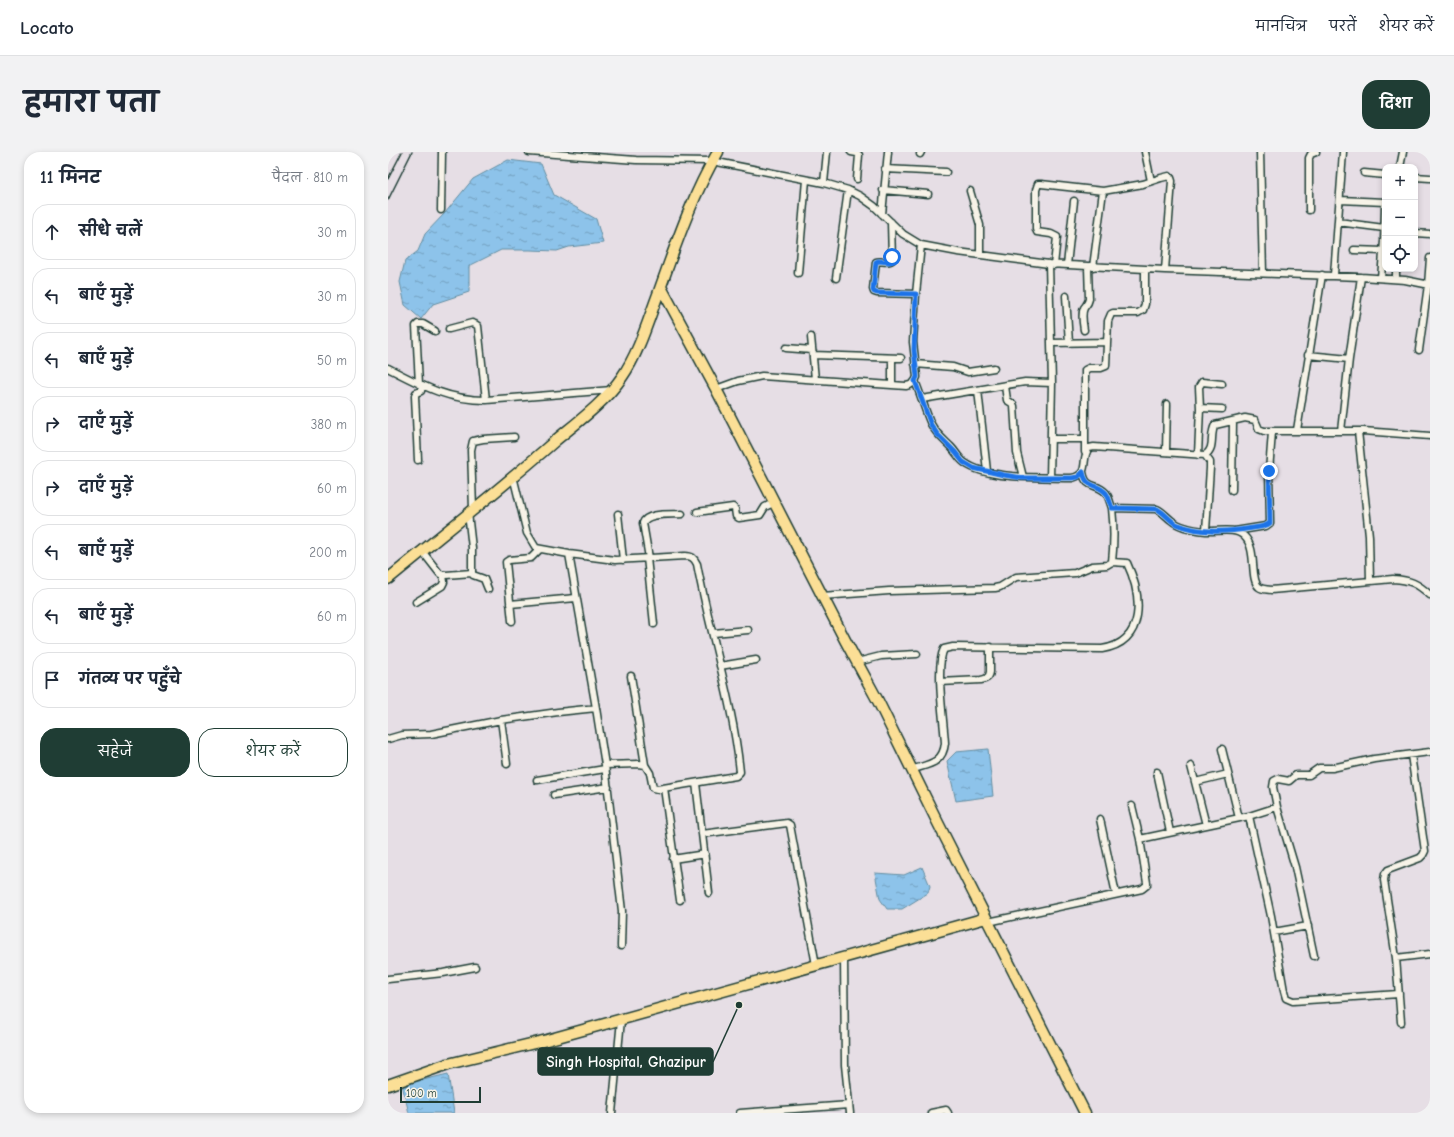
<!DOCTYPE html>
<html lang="hi">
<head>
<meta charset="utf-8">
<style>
	:root { --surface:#fff; --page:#f2f2f3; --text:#1f2937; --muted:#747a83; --line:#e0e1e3; --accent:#1f3d34 }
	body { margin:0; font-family:"Comic Neue","Playpen Sans Deva",sans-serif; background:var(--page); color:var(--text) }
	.controls { position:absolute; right:12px; top:12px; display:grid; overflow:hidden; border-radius:8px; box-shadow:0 2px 6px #0003 }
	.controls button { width:36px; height:36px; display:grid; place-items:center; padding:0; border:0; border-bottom:1px solid var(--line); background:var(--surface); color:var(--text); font:20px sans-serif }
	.scale { position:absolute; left:12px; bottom:10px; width:81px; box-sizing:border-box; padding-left:4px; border:2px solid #1f3d34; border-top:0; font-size:11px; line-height:14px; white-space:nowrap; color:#1f3d34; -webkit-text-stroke:3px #f7f3e8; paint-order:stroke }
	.stop { position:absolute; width:12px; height:12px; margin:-9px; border:3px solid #1a73e8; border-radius:50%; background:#fff }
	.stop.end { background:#1a73e8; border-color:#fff; box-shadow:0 1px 4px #0008 }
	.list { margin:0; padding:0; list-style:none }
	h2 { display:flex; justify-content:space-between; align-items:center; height:52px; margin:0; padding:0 16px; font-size:17px }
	h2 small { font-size:13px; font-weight:400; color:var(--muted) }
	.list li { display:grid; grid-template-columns:26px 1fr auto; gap:12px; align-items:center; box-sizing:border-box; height:56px; margin:0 8px 8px; padding:0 8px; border:1px solid var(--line); border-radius:16px }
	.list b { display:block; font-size:15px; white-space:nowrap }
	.list em { font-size:13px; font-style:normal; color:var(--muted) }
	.actions { display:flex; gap:8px; padding:12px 16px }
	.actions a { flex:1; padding:9px 0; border:1px solid var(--accent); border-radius:16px; text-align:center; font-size:14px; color:var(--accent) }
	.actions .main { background:var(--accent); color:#fff }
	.icon { flex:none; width:22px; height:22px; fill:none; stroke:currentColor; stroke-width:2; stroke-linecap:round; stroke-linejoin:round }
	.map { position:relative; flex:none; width:1042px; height:961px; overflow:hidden; border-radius:16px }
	header { display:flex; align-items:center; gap:24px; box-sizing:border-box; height:56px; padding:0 20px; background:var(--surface); border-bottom:1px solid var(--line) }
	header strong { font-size:19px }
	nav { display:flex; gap:22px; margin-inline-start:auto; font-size:14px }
	.intro { display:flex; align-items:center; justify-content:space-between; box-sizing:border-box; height:96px; padding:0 24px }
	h1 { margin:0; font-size:28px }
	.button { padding:10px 18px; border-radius:16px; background:var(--accent); color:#fff; font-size:14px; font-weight:700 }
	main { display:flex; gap:24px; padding:0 24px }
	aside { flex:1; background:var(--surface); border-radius:16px; box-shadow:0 2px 6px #0003 }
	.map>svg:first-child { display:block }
</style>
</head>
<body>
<header>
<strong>Locato</strong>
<nav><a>मानचित्र</a><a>परतें</a><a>शेयर करें</a></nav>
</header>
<div class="intro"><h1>हमारा पता</h1><a class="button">दिशा</a></div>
<main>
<aside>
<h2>11 मिनट<small>पैदल · 810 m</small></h2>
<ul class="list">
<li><svg class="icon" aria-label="ahead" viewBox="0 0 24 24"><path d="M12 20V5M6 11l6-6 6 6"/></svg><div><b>सीधे चलें</b></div><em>30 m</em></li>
<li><svg class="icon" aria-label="left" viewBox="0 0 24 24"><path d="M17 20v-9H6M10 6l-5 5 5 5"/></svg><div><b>बाएँ मुड़ें</b></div><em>30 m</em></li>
<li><svg class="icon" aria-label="left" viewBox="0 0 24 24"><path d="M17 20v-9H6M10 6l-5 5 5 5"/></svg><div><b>बाएँ मुड़ें</b></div><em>50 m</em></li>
<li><svg class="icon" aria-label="right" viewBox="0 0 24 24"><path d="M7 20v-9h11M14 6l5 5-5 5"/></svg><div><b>दाएँ मुड़ें</b></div><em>380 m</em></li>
<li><svg class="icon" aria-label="right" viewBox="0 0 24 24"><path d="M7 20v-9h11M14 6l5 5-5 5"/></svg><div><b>दाएँ मुड़ें</b></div><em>60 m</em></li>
<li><svg class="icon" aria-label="left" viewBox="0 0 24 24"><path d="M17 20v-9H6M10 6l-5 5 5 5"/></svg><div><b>बाएँ मुड़ें</b></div><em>200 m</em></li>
<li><svg class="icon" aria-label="left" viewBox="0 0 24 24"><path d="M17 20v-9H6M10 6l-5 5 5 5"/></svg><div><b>बाएँ मुड़ें</b></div><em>60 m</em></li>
<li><svg class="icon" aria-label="arrive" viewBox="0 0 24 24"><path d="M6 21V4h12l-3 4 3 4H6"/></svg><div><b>गंतव्य पर पहुँचे</b></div></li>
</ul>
<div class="actions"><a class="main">सहेजें</a><a>शेयर करें</a></div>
</aside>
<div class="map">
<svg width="1042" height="961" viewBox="0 0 1042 961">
	<defs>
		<pattern id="water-ripples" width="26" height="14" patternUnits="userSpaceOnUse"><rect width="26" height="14" fill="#8dc3ea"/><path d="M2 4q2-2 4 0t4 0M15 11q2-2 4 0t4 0" fill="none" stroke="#73a0be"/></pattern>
	</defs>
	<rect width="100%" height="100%" fill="#e6dee5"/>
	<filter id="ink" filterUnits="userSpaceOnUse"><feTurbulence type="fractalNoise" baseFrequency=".025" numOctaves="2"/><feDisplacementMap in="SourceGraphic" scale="8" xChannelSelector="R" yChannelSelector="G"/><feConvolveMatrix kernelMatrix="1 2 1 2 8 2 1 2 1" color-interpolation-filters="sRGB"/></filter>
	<g filter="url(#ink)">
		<path fill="url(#water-ripples)" stroke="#618da1" d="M120 8 153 12 166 43 208 67 215 91 181 95 169 99 142 98H113L81 114V140L45 152 33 167 17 153 12 130 17 109 30 99 37 82 57 61 85 27Z
			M600 597 605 644 568 649 559 609 568 600Z
			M534 715 542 734 540 741 514 757H499L492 747 487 721 516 723Z
			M60 922 66 961H21L14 933Z"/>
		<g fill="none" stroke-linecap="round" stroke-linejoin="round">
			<defs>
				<path id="minor" d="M141 0 248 8 324 9 436 31 460 38 472 44 486 54 515 82 533 93 570 100 661 112 777 118 973 125 1017 128 1042 133
					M463 0 469 1 471 3 469 27
					M757 0 763 29
					M872 0 875 121
					M532 2 533 0
					M1012 15 1015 0
					M497 17 558 20
					M976 21 997 23
					M1027 25 1042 26
					M436 31 439 0
					M495 38 540 42
					M582 39 592 73V103
					M952 48 997 50
					M53 58 54 0
					M921 58V6L923 2 928 0
					M494 62 500 0
					M503 70 504 108C499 112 493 108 488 110L485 137 486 140 489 141 528 142
					M950 70 996 76
					M1027 81 1042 82
					M966 98 995 99
					M661 112 664 231 662 326
					M666 113 669 85 663 82 649 80 648 77V38L650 32H653L715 39 755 32 773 26 781 24 783 26 784 29 777 118
					M679 113 686 49
					M705 115 715 39
					M410 121 418 28
					M946 123 955 0
					M448 126 460 38
					M993 126 996 89 997 54
					M1008 127V117
					M678 144 681 191
					M61 177 84 171 87 172 90 174 98 248
					M696 178C695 172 693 162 696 156 698 153 700 152 701 147L700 115
					M423 185 427 227
					M663 191 719 190
					M398 196 424 198
					M1031 198 1040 133 1042 106
					M425 203 513 206
					M920 203 961 207
					M504 206V233
					M527 212 565 215 580 220 606 216
					M0 216C33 233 59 248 98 248L224 238
					M527 229C533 243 537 259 543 272 548 282 556 288 563 295 568 300 571 307 577 311 601 328 654 325 684 326 703 322 692 307 701 296L706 295 817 303C828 296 821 283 827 273L857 266 867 268 871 277 876 279H975L1042 284
					M31 232 28 174 30 172H35L47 179
					M617 234 619 248 625 252 626 254 629 301 635 325
					M328 237 350 229 374 224 518 234C524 233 527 231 529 225L525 190 528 142 533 93
					M590 238 599 319
					M534 247 637 230 664 231
					M812 256 834 257
					M909 278 934 123
					M953 279 961 207 973 125
					M970 279 981 384 982 429
					M663 287H697
					M697 300V218L701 216H713L718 214 720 169 723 162 725 161H750L755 158 757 152V117
					M778 300 779 252
					M810 303 812 256 811 235 814 230 834 232
					M817 303 822 310V316L818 379
					M30 308 27 244 28 241 33 239 34 233
					M695 320C698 338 708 330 718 341 721 345 722 351 724 356L769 357C775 360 778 364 783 368 792 376 807 378 818 379 829 380 847 375 856 384 870 397 861 427 871 435 875 438 879 437 883 438L1005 427C1022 428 1029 431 1042 443
					M125 324 139 381 148 396 181 402 227 408 297 404C304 404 306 406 309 412 322 482 345 550 352 620L348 624 269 637 265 636 262 621 257 613 251 612 217 613
					M844 338 845 269
					M85 357 83 298 85 289 95 287 126 285
					M309 360 345 355 347 357 348 364 351 366 372 363 377 355 387 350
					M80 361 84 396V421L85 423 96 427 100 437
					M230 362 235 408
					M847 379 878 374 882 371 881 319 884 280
					M34 399 52 422 58 423 84 421
					M181 402 208 556 217 613 234 759 233 794
					M259 406 266 472
					M261 406 255 371C259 360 284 363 294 362
					M434 444 501 439 607 436 612 435 628 425 687 421 704 414 719 413 724 410C726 392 726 374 724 356
					M28 450 54 434 56 430 55 423
					M122 452 188 446
					M124 469 118 410 121 408 143 406 151 398
					M325 481 360 478
					M469 510 493 504 529 502
					M332 514 368 508
					M243 524 257 613
					M552 530 593 528C598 527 601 526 602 520V495
					M113 568 119 612
					M0 587 14 583 43 582 113 568 170 560 208 556
					M834 597 851 666
					M803 614 818 673
					M523 618C540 612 555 612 557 591 556 571 547 513 556 497L565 495 714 497C759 490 754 443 739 411L724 410
					M769 620 782 680
					M149 628 217 617
					M807 630 840 622
					M308 631 321 741
					M276 636 292 748
					M166 643 220 635
					M744 654 752 687
					M861 664 883 764 896 839 898 846 905 849 1011 842
					M712 667 728 742
					M314 682 399 671 402 673 428 813
					M285 707 317 702
					M600 770 754 737 759 733V731L752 687 861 664 889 655
					M886 780 920 774
					M926 804 907 715 889 655 885 635 886 629 890 627 901 629 908 623H921L931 616H944L986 607 1042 600
					M456 805 457 913 462 961
					M1008 806 1042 802
					M0 827 55 821 87 815
					M1013 870 1008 806 996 728 997 722 1000 718 1032 706 1035 703 1037 699 1023 603
					M224 961 233 868
					M352 961 461 953
					M543 961 558 958 560 961"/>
				<path id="trunk" d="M273 135 328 237 457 488 490 549 550 671 697 961
					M0 427C56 381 114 336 168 288 191 269 217 250 234 225 250 202 259 172 269 145 287 95 303 46 330 0
					M0 933 60 912 159 888 598 766"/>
			</defs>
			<use href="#minor" stroke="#1f3d34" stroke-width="9"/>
			<use href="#trunk" stroke="#1f3d34" stroke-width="13"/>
			<use href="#minor" stroke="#f7f3e8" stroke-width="6"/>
			<use href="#trunk" stroke="#fbdf96" stroke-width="10"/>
			<path stroke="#1f3d34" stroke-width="1.5" d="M0 27 14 0
				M0 48 24 0"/>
		</g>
	</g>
	<g fill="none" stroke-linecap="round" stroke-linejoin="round" filter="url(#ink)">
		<path stroke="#1a73e8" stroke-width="5" d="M504 105V108L502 110 490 109 488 110 485 138 486 140 489 141 528 142 526 198 529 225 527 229 543 273 549 282 567 300 575 310 585 316 616 323 635 326H684L690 325 695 320C699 338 708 330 718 341 721 345 722 351 724 356L769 357C777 361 781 368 788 372 813 382 839 380 865 376 871 375 877 375 882 371L881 319"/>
	</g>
	<path fill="none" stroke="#1f3d34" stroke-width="1.5" d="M351 853L325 910"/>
	<circle fill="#1f3d34" stroke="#f7f3e8" stroke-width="1.5" cx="351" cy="853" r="4"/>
	<rect fill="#1f3d34" stroke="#1f3d34" stroke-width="1.5" x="150" y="896" width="175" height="27" rx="4"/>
	<g font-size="15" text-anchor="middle" font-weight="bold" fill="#fff">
		<text x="238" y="915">Singh Hospital, Ghazipur</text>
	</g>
</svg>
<div class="controls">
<button>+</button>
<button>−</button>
<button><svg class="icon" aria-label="locate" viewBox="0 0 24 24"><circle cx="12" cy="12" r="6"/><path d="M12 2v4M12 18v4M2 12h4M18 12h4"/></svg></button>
</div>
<div class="scale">100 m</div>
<div class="stop" style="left:504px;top:105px"></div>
<div class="stop end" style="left:881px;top:319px"></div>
</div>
</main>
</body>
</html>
